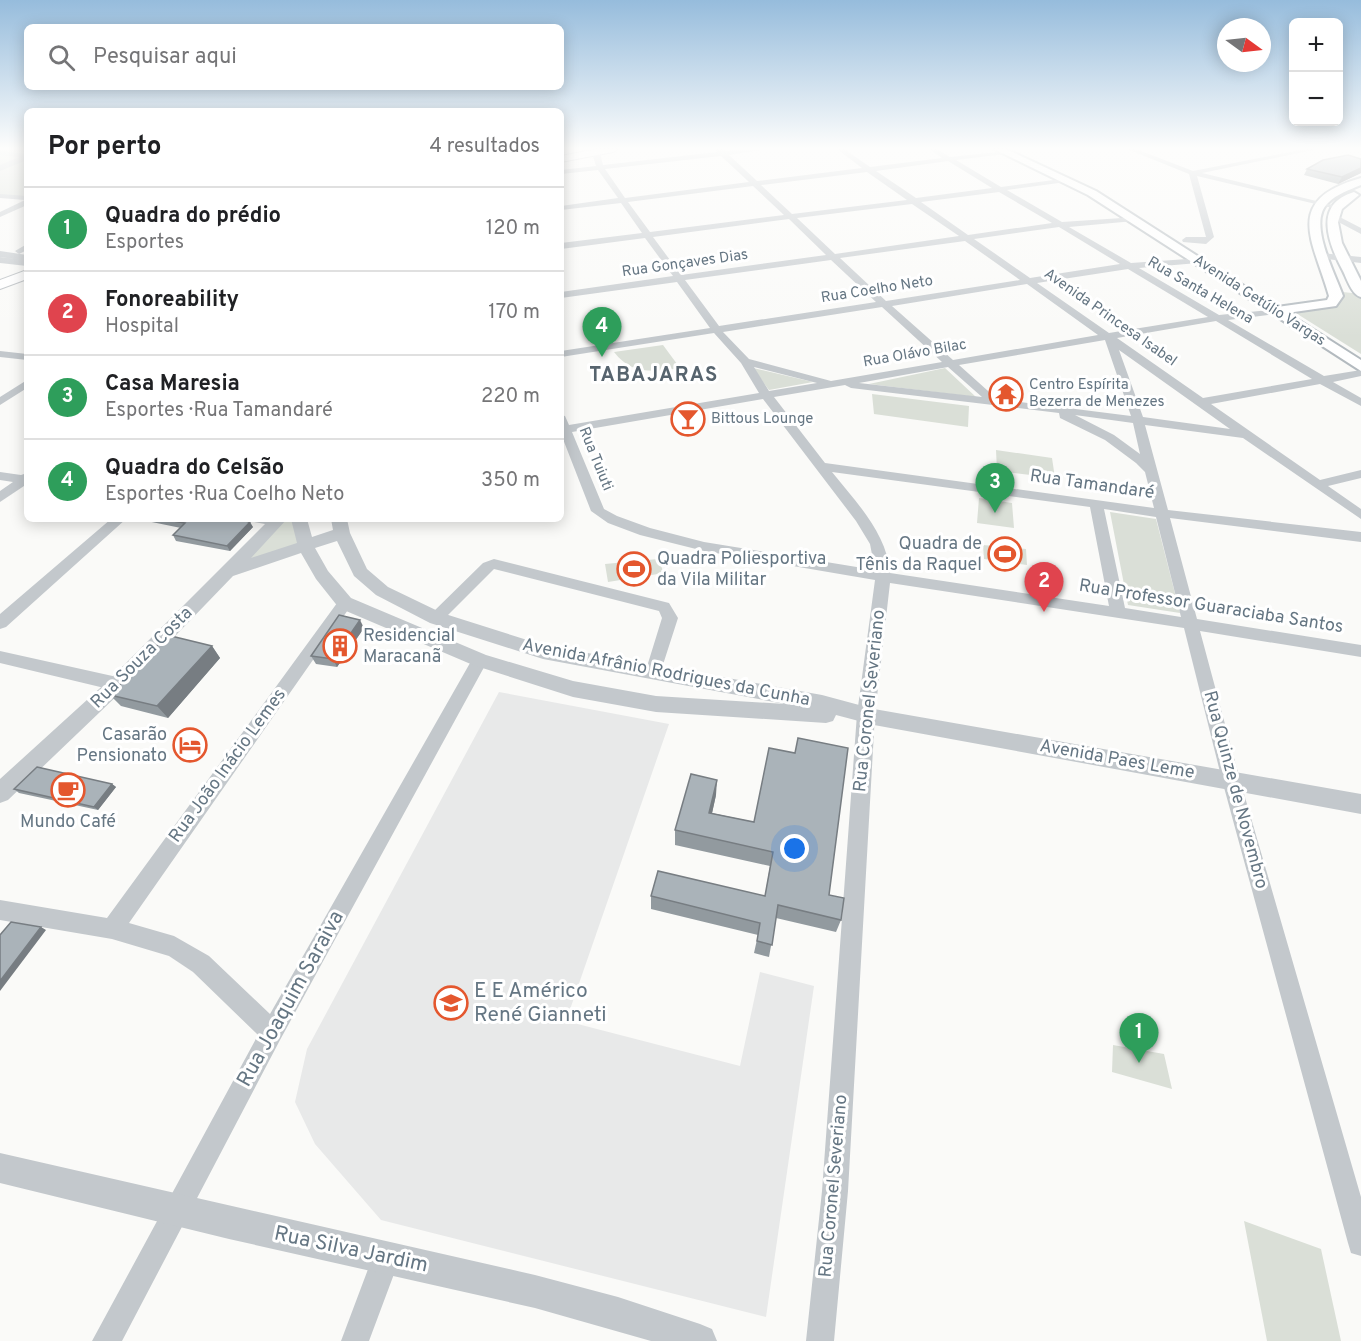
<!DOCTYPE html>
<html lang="pt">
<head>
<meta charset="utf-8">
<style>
	:root { --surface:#fff; --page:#f6f6f6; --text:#202124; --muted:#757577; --line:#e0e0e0; --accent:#2563eb }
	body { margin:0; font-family:Overpass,sans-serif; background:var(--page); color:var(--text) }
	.controls { position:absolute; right:18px; top:18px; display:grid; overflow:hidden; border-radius:9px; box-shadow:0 3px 15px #0003 }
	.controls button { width:54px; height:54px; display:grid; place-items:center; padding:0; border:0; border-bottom:2px solid var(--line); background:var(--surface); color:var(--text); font:30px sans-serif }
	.compass { position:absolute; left:1217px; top:18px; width:54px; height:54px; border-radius:50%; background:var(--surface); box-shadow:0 3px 15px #0003; rotate:105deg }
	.you { position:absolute; left:795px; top:849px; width:21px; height:21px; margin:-15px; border:4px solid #fff; border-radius:50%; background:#1a73e8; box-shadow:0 0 0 9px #1a73e833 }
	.badge { display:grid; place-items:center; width:39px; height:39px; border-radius:50%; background:var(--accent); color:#fff; font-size:20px; font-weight:700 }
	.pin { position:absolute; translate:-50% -50px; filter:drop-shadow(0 2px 3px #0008) }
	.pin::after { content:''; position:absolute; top:32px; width:21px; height:18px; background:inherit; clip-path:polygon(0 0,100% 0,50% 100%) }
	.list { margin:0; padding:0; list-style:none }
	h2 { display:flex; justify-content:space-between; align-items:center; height:78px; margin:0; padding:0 24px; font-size:26px }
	h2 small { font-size:20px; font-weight:400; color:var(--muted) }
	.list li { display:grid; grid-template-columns:39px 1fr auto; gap:18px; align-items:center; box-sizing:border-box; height:84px; padding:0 24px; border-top:2px solid var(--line) }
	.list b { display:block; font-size:22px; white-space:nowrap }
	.list p { margin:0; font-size:20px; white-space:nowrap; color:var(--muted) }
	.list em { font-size:20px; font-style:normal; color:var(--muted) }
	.icon { flex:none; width:33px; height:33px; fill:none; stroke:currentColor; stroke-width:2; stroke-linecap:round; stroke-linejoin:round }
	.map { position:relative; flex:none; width:1361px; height:1341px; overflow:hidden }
	.search { position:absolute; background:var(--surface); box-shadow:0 3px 15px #0003; left:24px; top:24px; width:540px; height:66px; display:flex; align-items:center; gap:15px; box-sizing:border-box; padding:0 21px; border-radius:9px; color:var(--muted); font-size:22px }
	.panel { position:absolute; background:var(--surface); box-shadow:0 3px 15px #0003; left:24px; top:108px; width:540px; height:414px; border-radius:9px }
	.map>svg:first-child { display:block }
</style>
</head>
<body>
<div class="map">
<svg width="1361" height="1341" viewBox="0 0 1361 1341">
	<rect width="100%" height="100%" fill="#fafaf8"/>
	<path fill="#e8e9e9" d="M499 692 669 724 566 1021 740 1066 760 972 814 986 766 1317 381 1220 315 1144 295 1102 307 1049Z"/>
	<path fill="#dadfd7" d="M0 149H27V197L0 195Z
		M1334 291 1361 294V354L1291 310 1331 303Z
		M663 345 680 368C655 372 631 375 614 352Z
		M753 368 813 382 769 390Z
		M945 368 976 397 869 384Z
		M872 394 969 406 968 427 874 414Z
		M996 450 1052 458 1055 478 997 471Z
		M979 498 1012 503 1014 528 977 523Z
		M1110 512 1156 519 1180 613 1128 605Z
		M282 519H295L304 547 245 564Z
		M983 545 1026 549 1027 565 984 559Z
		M658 559 664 573 608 582 605 564Z
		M1113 1045 1164 1054 1172 1089 1112 1072Z
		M1244 1221 1321 1249 1341 1341H1267Z"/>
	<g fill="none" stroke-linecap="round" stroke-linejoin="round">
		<defs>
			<path id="secondary" d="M994 149H1006L1096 191 1277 307 1327 300 1329 296C1313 240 1282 200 1361 178V185C1349 190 1337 194 1328 203 1307 222 1335 273 1343 296L1336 306 1287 313 1361 360V371L1088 195Z
				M1354 192 1359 195 1342 209 1338 222 1342 243 1361 281V297C1352 295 1347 279 1343 271 1328 243 1313 204 1354 192Z"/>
			<path id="primary" d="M597 149H618L613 152 561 162V156Z
				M27 270V279L0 289V280Z"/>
		</defs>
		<use href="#secondary" stroke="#b3babf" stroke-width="4"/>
		<use href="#primary" stroke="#b5babe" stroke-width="2"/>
		<path fill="#c3c8cc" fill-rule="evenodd" d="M715 149H722L725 151 768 149 729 155 757 181 862 168 837 149H844L870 167 942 158 929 149H937L950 157 1007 151 1005 154 956 160 1001 187 1069 178V182H1066L1007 190 1062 222 1137 217V221H1134L1069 227 1131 263 1201 258 1203 260 1198 263 1139 268 1219 315 1279 309 1280 311 1275 314 1228 320 1324 376 1361 370V376L1333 382 1361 398V406L1320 384 1211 404 1320 480 1361 470V478L1328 486 1361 509V519L1243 438 1145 425 1168 510 1361 532V542L1170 518 1197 619 1361 645V657L1200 631 1240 780 1361 1197V1256L1351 1253 1348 1243 1222 780 1184 628 890 583 875 714 848 1191 834 1341H806L822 1191 857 714 875 580 704 551 640 535 608 523 591 511 561 434V415L565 416 569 425 759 393 741 363 714 333 561 357V351L710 328 677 282 561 298V292L673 276 645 238 561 249V243L642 233 621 203 561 210V206L618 198 598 170 561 174V170L596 166 592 153 596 151 600 153 603 165 717 152ZM721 156 749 182 625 198 605 169ZM948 161 992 188 916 198 876 171ZM867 172 907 200 792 214 761 185ZM753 186 784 215 650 232 628 202ZM999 192 1052 223 968 235 921 202ZM912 204 959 236 835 254 797 218ZM789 219 826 255 681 275 653 237ZM1059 227 1120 264 1030 278 974 239ZM965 241 1020 280 886 301 840 258ZM831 260 876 302 719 326 685 280ZM1128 269 1208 317 1109 333 1037 283ZM1027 284 1098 335 953 360 892 306ZM882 307 942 362 831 381 749 359 723 332ZM1216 321 1312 379 1203 398 1117 338ZM1105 340 1131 416 997 399 959 365ZM1119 350 1230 429 1143 417ZM754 367 817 383 769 391ZM948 367 982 397 859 383ZM845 385 851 388 1059 413 1060 418 1105 440 1136 463 1145 472 1154 508 825 463 774 397ZM763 399 856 521 870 544 875 570 704 542 650 528 617 516 604 509 572 432ZM1075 415 1133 423 1140 454 1114 435ZM832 472 1090 507 1109 606 890 573C887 533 856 502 832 472ZM1104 509 1156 517 1181 617 1125 608Z
			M1127 149H1136L1193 171 1305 149H1318L1202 173 1341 207 1337 209 1197 176 1214 237 1206 244 1183 242 1182 240 1186 237H1206L1189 174Z
			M0 151 27 154V158L0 155Z
			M0 194 27 196V205L0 217V212L25 200 0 198Z
			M1332 213 1361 228V234L1329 217 1328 215Z
			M27 244V250L19 254 15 251Z
			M1321 253 1361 257V263L1318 258V254Z
			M0 257 27 260V266L0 263Z
			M0 351 27 354V360L0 357Z
			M27 380V388L0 405V397Z
			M0 472 21 475 27 473V484L0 502V491L13 482 0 480Z
			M111 519H126L6 627 0 629V614Z
			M252 519H281L283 522 276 526 254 522Z
			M494 559 669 603 678 618 659 677 653 679 647 677 645 673 662 618 659 611 494 569 441 622H431L428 618 431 614 483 563Z
			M345 598 350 599 353 603 350 607 129 923 174 936 209 956 270 1014 474 656 480 654 486 656 488 660 280 1040 122 1341H92L258 1035 193 972 169 956 112 939 0 920V900L107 918 340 599Z
			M0 651 117 677 123 679 125 684 123 689 117 691 0 663Z
			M386 1244 396 1248 400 1258 369 1341H341L376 1248Z"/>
		<path fill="#c3c8cc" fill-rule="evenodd" d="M27 154V160L0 171V165Z
			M0 251 27 255V261L0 257Z
			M270 519H287L251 558 297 543 291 519H307L312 537 333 530 331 519H347L350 533 367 569 388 587 442 613 543 645 822 695 874 709 1361 794V814L874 725 836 715 833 721 826 723 656 712 573 697 473 665 339 608 316 579 301 553 233 576 124 689 8 800 0 803V779L110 679ZM337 541 354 576 376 595 430 623 543 659 785 704 656 696 573 681 486 655 351 598 328 571 315 548Z
			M0 1153 535 1275 618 1297 700 1324 712 1329 717 1341H651L535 1308 229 1239 0 1183Z"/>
		<use href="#secondary" fill="#fff" fill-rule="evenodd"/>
		<use href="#primary" fill="#fff" fill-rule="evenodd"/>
	</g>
	<path fill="#929a9f" d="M1361 159V173L1338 184 1304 175 1307 169Z
		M137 519H235L253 527 230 551 176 541 173 535 181 528Z
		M364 628 337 667 316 664 311 656Z
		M212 646 220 658 168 718 121 706 110 695Z
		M112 784 116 787 98 810 19 793 14 789Z
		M716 795 712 813 754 822 829 895 841 920 836 932 776 918 769 957 754 953 758 935 651 909V896H765L770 866 675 845V830Z"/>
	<path fill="#777d82" d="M1361 168V173L1338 184 1342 177Z
		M250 522 253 527 230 551 227 546Z
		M360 620 364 628 337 667 333 659Z
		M212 646 220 658 168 718 157 706Z
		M717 780 716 795 709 827V813Z
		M112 784 116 787 98 810 94 807Z
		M41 927 46 930 0 991V981Z"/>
	<path fill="#aab3b9" stroke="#777d82" stroke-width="1.5" d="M1348 155 1361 159V168L1342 177 1307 169 1323 160Z
		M161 519H235L250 522 227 546 173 535 185 523Z
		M339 615 360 620 333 659 311 656Z
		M167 635 212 646 157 706 110 695Z
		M798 738 848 748 829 895 844 898 841 920 778 905 772 945 757 941 760 923 651 896 658 871 765 896 773 852 675 830 691 774 717 780 709 813 754 822 769 748 795 753Z
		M37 767 112 784 94 807 14 789Z
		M11 922 41 927 0 981V935Z"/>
	<linearGradient id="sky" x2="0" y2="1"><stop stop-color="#96bcdc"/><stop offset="0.44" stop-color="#fdfdfc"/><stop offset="1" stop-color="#fdfdfc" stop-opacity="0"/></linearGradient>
	<rect width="1361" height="337" fill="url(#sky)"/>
	<defs>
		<symbol id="temple-ring" viewBox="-11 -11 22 22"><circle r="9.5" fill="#fff" stroke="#e4572e" stroke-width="1.5"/><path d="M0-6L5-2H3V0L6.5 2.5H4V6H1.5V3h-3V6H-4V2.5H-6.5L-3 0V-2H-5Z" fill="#e4572e"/></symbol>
		<symbol id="bar-ring" viewBox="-11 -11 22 22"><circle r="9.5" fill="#fff" stroke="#e4572e" stroke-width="1.5"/><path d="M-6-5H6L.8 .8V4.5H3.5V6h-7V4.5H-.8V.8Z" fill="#e4572e"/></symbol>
		<symbol id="stadium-ring" viewBox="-11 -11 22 22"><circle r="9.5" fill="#fff" stroke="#e4572e" stroke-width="1.5"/><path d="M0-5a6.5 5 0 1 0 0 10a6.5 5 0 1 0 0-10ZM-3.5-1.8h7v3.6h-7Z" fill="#e4572e"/></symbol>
		<symbol id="building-ring" viewBox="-11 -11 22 22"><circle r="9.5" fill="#fff" stroke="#e4572e" stroke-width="1.5"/><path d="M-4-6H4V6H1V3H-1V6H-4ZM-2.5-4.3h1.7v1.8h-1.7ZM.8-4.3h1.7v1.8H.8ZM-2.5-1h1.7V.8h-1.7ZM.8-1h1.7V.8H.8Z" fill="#e4572e"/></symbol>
		<symbol id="hotel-ring" viewBox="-11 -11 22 22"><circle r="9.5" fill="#fff" stroke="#e4572e" stroke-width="1.5"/><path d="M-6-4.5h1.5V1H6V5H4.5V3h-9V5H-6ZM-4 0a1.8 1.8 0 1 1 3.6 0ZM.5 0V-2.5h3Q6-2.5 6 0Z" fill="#e4572e"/></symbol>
		<symbol id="cafe-ring" viewBox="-11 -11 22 22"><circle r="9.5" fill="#fff" stroke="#e4572e" stroke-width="1.5"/><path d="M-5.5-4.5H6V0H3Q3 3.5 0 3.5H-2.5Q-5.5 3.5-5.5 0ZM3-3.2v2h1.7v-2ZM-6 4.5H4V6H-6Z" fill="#e4572e"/></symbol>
		<symbol id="school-ring" viewBox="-11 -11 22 22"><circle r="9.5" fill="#fff" stroke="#e4572e" stroke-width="1.5"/><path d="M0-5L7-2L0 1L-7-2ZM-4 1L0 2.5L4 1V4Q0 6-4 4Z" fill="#e4572e"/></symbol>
	</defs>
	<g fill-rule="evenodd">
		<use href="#temple-ring" x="987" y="375" width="38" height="38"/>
		<use href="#bar-ring" x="669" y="400" width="38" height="38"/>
		<use href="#stadium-ring" x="986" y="535" width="38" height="38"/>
		<use href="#stadium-ring" x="615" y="550" width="38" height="38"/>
		<use href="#building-ring" x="321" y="627" width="38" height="38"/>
		<use href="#hotel-ring" x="171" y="726" width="38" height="38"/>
		<use href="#cafe-ring" x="49" y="771" width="38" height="38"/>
		<use href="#school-ring" x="432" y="984" width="38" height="38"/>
	</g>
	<g text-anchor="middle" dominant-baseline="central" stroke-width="6" stroke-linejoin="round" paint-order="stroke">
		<g font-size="15" fill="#657683" stroke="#fff">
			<text transform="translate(685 264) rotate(-8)">Rua Gonçaves Dias</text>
			<text transform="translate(877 290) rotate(-9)">Rua Coelho Neto</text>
			<text transform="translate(1200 291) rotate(30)">Rua Santa Helena</text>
			<text transform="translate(1259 301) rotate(33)">Avenida Getúlio Vargas</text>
			<text transform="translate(1110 318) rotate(35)">Avenida Princesa Isabel</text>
			<text transform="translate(915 354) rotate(-10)">Rua Olávo Bilac</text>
			<text transform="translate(595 459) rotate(68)">Rua Tuiuti</text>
		</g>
		<g font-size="15" fill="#657683" stroke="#fff" text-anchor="start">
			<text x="1029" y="385">Centro Espírita<tspan x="1029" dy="17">Bezerra de Menezes</tspan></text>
			<text x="711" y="419">Bittous Lounge</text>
		</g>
		<g font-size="18" fill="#657683" stroke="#fff">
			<text transform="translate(1092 485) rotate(8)">Rua Tamandaré</text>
			<text transform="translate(1211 607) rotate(9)">Rua Professor Guaraciaba Santos</text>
			<text transform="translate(142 658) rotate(-45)">Rua Souza Costa</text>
			<text transform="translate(666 673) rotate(11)">Avenida Afrânio Rodrigues da Cunha</text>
			<text transform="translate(870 701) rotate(-84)">Rua Coronel Severiano</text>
			<text transform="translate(1117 760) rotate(10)">Avenida Paes Leme</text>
			<text transform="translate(228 766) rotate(-54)">Rua João Inácio Lemes</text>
			<text transform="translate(1235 790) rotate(75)">Rua Quinze de Novembro</text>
			<text transform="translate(834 1186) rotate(-85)">Rua Coronel Severiano</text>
		</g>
		<g font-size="18" fill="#657683" stroke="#fff" text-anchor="end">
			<text x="982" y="544">Quadra de<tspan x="982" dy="21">Tênis da Raquel</tspan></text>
			<text x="657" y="559" text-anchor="start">Quadra Poliesportiva<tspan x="657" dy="21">da Vila Militar</tspan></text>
			<text x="363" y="636" text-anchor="start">Residencial<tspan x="363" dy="21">Maracanã</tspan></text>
			<text x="167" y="735">Casarão<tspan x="167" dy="21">Pensionato</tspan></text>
			<text x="68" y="822" text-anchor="middle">Mundo Café</text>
		</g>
		<g font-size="20" font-weight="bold" letter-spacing="1.5" fill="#57646e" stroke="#fff">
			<text x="654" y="376">TABAJARAS</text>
		</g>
		<g font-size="21" fill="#657683" stroke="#fff" text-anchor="start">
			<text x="474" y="991">E E Américo<tspan x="474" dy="24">René Gianneti</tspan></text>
		</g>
		<g font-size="21" fill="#657683" stroke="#fff">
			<text transform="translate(291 999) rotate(-61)">Rua Joaquim Saraiva</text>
			<text transform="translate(351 1250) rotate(12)">Rua Silva Jardim</text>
		</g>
	</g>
</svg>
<div class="controls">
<button>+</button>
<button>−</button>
</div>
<svg class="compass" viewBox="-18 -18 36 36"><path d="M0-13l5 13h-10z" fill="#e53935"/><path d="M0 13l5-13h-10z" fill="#757577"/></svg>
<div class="you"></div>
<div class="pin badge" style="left:1139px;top:1063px;background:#2e9e5b">1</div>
<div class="pin badge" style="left:1044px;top:612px;background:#e0444e">2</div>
<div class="pin badge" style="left:995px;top:513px;background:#2e9e5b">3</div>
<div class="pin badge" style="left:602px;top:357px;background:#2e9e5b">4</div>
<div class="search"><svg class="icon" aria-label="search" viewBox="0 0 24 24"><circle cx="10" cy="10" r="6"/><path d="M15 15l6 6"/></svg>Pesquisar aqui</div>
<section class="panel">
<h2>Por perto<small>4 resultados</small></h2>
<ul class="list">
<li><span class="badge" style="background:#2e9e5b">1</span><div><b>Quadra do prédio</b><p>Esportes</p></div><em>120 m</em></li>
<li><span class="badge" style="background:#e0444e">2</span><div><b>Fonoreability</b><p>Hospital</p></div><em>170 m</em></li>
<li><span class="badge" style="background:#2e9e5b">3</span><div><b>Casa Maresia</b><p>Esportes · Rua Tamandaré</p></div><em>220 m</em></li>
<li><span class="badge" style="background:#2e9e5b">4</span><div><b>Quadra do Celsão</b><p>Esportes · Rua Coelho Neto</p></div><em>350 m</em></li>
</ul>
</section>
</div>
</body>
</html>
